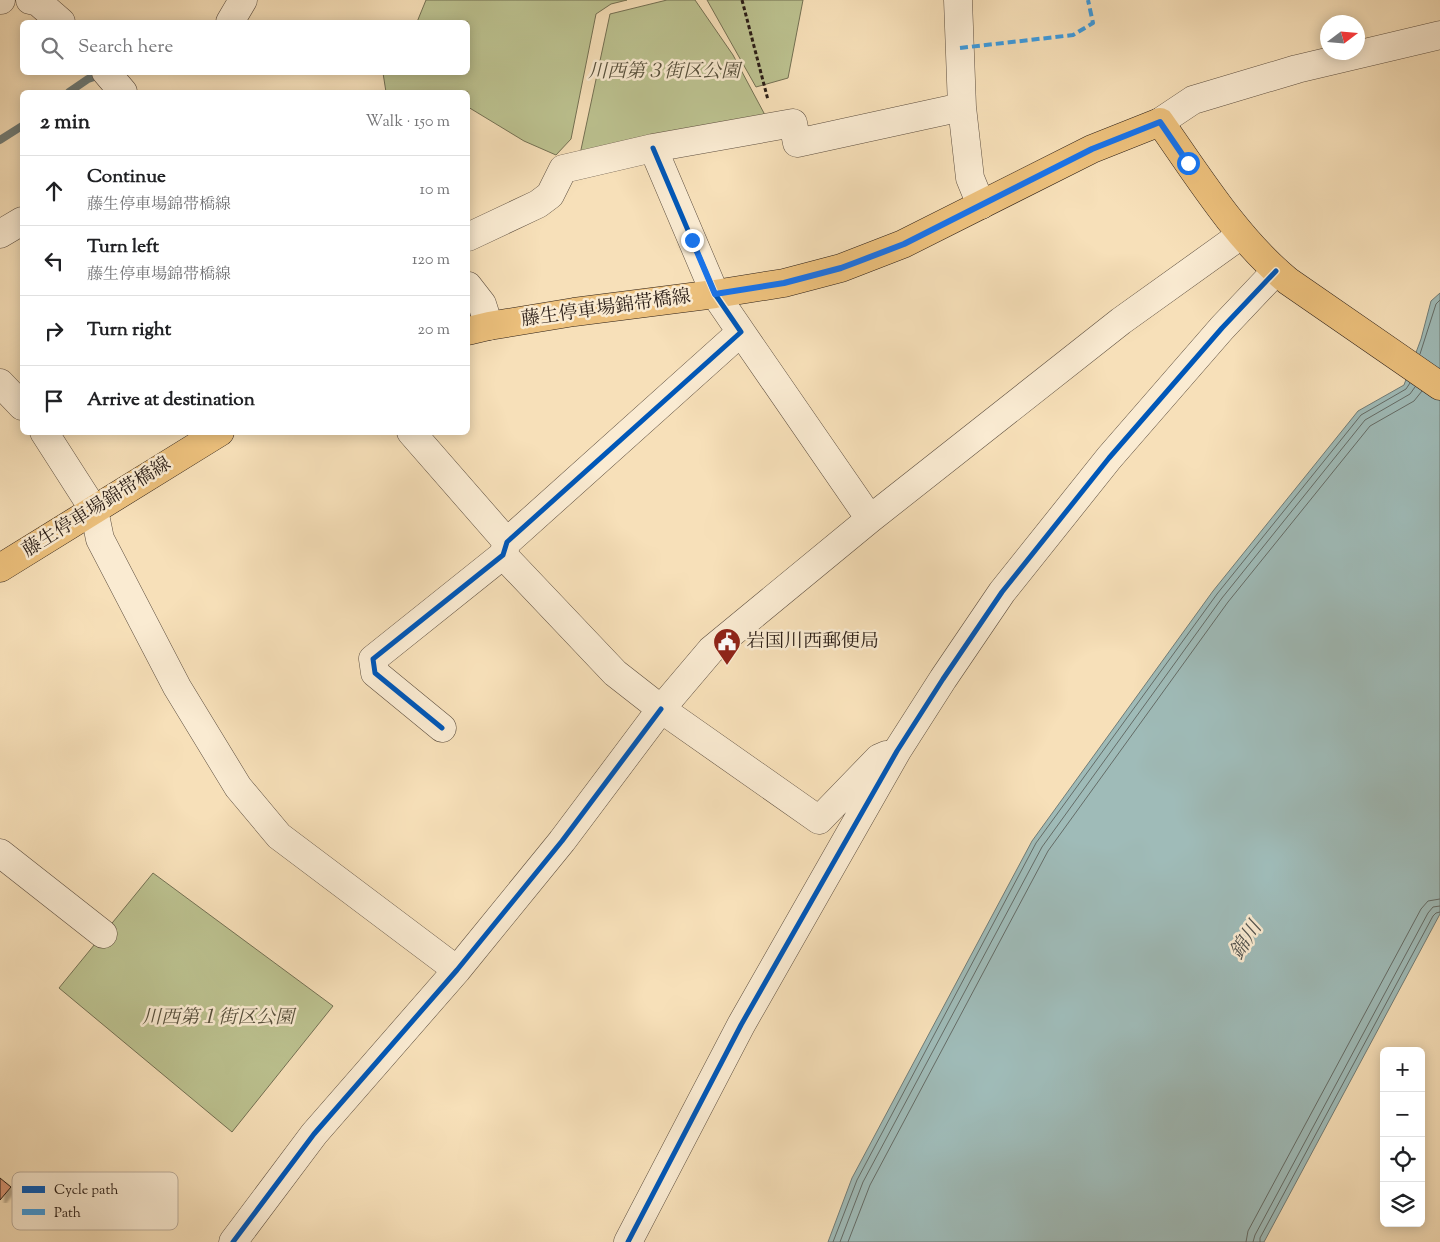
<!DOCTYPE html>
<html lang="en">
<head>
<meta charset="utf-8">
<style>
	:root { --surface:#fff; --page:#f2f2f2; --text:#202124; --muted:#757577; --line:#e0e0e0 }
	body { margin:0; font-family:"Sorts Mill Goudy","Noto Serif JP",serif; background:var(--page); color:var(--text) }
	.controls { position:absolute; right:15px; bottom:15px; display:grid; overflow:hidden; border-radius:8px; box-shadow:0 2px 12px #0003 }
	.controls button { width:45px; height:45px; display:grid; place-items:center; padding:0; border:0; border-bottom:1px solid var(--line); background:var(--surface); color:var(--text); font:25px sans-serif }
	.compass { position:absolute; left:1320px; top:15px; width:45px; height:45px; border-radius:50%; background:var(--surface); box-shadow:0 2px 12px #0003; rotate:74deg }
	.stop { position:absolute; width:15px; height:15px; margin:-11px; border:4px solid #1a73e8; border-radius:50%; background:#fff }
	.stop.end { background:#1a73e8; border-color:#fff; box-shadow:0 1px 5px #0008 }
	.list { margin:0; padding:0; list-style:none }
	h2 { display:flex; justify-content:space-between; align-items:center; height:65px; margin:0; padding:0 20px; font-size:21px }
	h2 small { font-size:16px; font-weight:400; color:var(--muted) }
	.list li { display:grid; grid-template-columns:32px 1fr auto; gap:15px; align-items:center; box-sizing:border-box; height:70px; padding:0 20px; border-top:1px solid var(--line) }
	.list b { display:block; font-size:19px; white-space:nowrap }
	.list p { margin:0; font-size:16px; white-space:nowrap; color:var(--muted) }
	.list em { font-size:16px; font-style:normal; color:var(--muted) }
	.icon { flex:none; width:28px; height:28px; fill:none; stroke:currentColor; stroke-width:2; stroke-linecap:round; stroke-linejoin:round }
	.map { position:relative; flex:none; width:1440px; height:1242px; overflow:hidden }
	.search { position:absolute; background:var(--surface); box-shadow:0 2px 12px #0003; left:20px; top:20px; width:450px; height:55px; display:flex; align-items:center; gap:12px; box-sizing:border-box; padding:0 18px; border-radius:8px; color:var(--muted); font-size:19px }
	.panel { position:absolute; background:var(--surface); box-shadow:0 2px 12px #0003; left:20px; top:90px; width:450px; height:345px; border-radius:8px }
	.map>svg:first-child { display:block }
</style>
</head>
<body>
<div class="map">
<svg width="1440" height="1242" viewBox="0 0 1440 1242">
	<defs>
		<filter id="shadow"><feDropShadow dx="4.5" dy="4.5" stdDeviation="1" flood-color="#0004"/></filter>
	</defs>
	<rect width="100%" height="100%" fill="#f7e0b9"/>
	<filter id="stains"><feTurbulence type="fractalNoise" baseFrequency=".004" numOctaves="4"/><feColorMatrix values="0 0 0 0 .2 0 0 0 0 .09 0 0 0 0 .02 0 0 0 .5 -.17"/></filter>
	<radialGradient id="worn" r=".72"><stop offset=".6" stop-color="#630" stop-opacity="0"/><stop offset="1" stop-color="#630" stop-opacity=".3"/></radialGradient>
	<path fill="#bcc290" stroke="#737053" d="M426 0H627L611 4 596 14 571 139 556 155 524 141 468 107V92H386L383 73 468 72V22H417Z
		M667 0H695L733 55 765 115 579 159 610 14Z
		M707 0H803L788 78 756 87Z
		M153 873 333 1006 232 1132 59 988Z"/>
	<path fill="#9fbbb8" stroke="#707c77" d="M1440 293V914L1264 1242H828L852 1178 1032 841 1213 591 1358 411 1404 385 1421 339 1431 301Z"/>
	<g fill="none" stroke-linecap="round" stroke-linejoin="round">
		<path stroke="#646c67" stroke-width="1" d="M1420 354 1436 304 1440 300
			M833 1242 857 1180 1036 843 1217 594 1361 415 1406 389 1410 383
			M840 1242 863 1182 1042 847 1222 598 1365 420 1410 394 1415 387
			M848 1242 870 1185 1048 851 1228 602 1370 426 1414 401 1422 391
			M1246 1242 1248 1231 1421 909 1428 901 1440 899
			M1253 1242 1255 1235 1428 913 1433 907 1440 906
			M1260 1242V1238L1433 916 1436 913 1440 912"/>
		<path stroke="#707c77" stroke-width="8" d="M69 92 88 79 94 77
			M0 140 22 126"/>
	</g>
	<path fill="#d99675" stroke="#2a1d16" filter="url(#shadow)" d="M0 1178 11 1187 0 1200Z"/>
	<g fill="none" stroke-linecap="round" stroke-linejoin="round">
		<defs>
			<path id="minor" d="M0 0H1
				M30 0 38 2 61 22
				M958 0 962 107 970 178 981 205
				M230 22 243 0
				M106 72 123 92
				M1160 122 1193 100 1297 69 1440 35
				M0 234 22 221
				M468 237 538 204 550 195 563 169 653 148 793 123 797 143 962 107
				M468 286 482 304 489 326
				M741 332 870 519
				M0 383 22 406
				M44 432 94 510 100 539 177 687 238 787 279 836 457 970
				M411 432 507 542
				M503 555 615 673 661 709 819 820 879 758 886 755
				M442 728 375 673 373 659 503 555 507 542 741 332 715 294 653 148
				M0 853 103 934
				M233 1242 314 1134 457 970 562 841 661 709 711 650 870 519 1121 321 1241 235
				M628 1242 741 1025 897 751 943 679 1002 592 1109 458 1222 328 1276 271"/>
			<path id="major" d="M468 331 489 326 574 312 715 294 784 283 841 268 903 244 1092 149 1160 122C1198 176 1236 238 1288 281L1440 386
				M0 568 220 432"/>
		</defs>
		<use href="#minor" stroke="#5d4e3f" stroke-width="29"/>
		<use href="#major" stroke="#2a1d16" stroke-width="29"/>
		<path stroke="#2a1d16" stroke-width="3" stroke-dasharray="4 2.5" stroke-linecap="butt" d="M742 0 768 100"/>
		<use href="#minor" stroke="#faebd2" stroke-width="28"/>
		<use href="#major" stroke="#ecc07c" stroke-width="28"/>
		<path stroke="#3d9bdf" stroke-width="4" stroke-dasharray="8 4" stroke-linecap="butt" d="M960 48 1073 35 1093 23 1088 0"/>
		<defs>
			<path id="cycleway" d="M442 728 375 673 373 659 503 555 507 542 741 332 715 294 653 148
				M233 1242 314 1134 457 970 562 841 661 709
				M628 1242 741 1025 897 751 943 679 1002 592 1109 458 1222 328 1276 271"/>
		</defs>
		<use href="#cycleway" stroke="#faebd2" stroke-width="8"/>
		<use href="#cycleway" stroke="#0057b8" stroke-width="5"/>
	</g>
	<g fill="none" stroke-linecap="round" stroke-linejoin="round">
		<path stroke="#1a73e8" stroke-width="6" d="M692 240 715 294 784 283 841 268 857 262 904 244 1092 149 1160 122 1188 163"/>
	</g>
	<defs>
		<symbol id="civic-pin" viewBox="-11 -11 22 30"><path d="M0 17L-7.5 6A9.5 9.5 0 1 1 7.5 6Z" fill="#8f2418" stroke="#faebd2"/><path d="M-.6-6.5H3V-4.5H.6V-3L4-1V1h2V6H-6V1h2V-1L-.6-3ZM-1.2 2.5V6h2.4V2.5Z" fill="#fff"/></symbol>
	</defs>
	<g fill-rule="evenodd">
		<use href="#civic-pin" x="711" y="626" width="32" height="43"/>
	</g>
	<g text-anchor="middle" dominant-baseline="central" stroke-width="5" stroke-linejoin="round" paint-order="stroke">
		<g font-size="19" font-style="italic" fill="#564f3b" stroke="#faebd2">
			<text x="664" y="72">川西第３街区公園</text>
			<text x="218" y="1018">川西第１街区公園</text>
		</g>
		<g font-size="19" fill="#2a1d16" stroke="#faebd2">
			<text transform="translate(606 309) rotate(-8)">藤生停車場錦帯橋線</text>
			<text transform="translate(97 508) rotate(-32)">藤生停車場錦帯橋線</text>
		</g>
		<g font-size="19" fill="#2a1d16" stroke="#faebd2" text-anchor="start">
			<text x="746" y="642">岩国川西郵便局</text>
		</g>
		<g font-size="20" font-style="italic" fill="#53544f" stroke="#faebd2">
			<text transform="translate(1247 941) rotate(-57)">錦川</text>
		</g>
	</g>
	<rect x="12" y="1172" width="166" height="58" rx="8" fill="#faebd2" stroke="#bcad9a" stroke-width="1"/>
	<rect x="22" y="1186" width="23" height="7" fill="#0057b8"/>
	<rect x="22" y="1209" width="23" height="6" fill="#3d9bdf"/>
	<g font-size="14" fill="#2a1d16">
		<text x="54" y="1194">Cycle path</text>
		<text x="54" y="1217">Path</text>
	</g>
	<rect width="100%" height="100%" filter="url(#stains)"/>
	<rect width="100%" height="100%" fill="url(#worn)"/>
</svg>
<div class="controls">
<button>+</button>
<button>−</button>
<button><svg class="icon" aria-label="locate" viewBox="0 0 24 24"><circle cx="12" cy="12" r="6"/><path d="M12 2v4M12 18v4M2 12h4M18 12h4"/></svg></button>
<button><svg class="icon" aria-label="layers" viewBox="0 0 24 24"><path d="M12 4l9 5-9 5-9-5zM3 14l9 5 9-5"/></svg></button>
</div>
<svg class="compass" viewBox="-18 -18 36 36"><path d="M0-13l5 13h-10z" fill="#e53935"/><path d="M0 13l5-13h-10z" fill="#757577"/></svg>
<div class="stop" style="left:1188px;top:163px"></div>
<div class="stop end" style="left:692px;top:240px"></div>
<div class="search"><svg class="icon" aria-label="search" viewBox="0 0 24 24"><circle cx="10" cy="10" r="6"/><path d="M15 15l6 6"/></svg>Search here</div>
<section class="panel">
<h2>2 min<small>Walk · 150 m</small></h2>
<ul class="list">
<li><svg class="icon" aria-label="ahead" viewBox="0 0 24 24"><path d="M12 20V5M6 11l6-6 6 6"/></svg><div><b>Continue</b><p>藤生停車場錦帯橋線</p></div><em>10 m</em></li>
<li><svg class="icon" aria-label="left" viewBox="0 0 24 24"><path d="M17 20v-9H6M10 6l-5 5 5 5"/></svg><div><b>Turn left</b><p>藤生停車場錦帯橋線</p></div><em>120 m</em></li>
<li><svg class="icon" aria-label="right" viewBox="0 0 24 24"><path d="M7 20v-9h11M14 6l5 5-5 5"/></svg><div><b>Turn right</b></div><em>20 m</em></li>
<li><svg class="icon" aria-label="arrive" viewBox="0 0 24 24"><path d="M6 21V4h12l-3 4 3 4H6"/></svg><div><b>Arrive at destination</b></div></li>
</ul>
</section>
</div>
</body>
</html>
